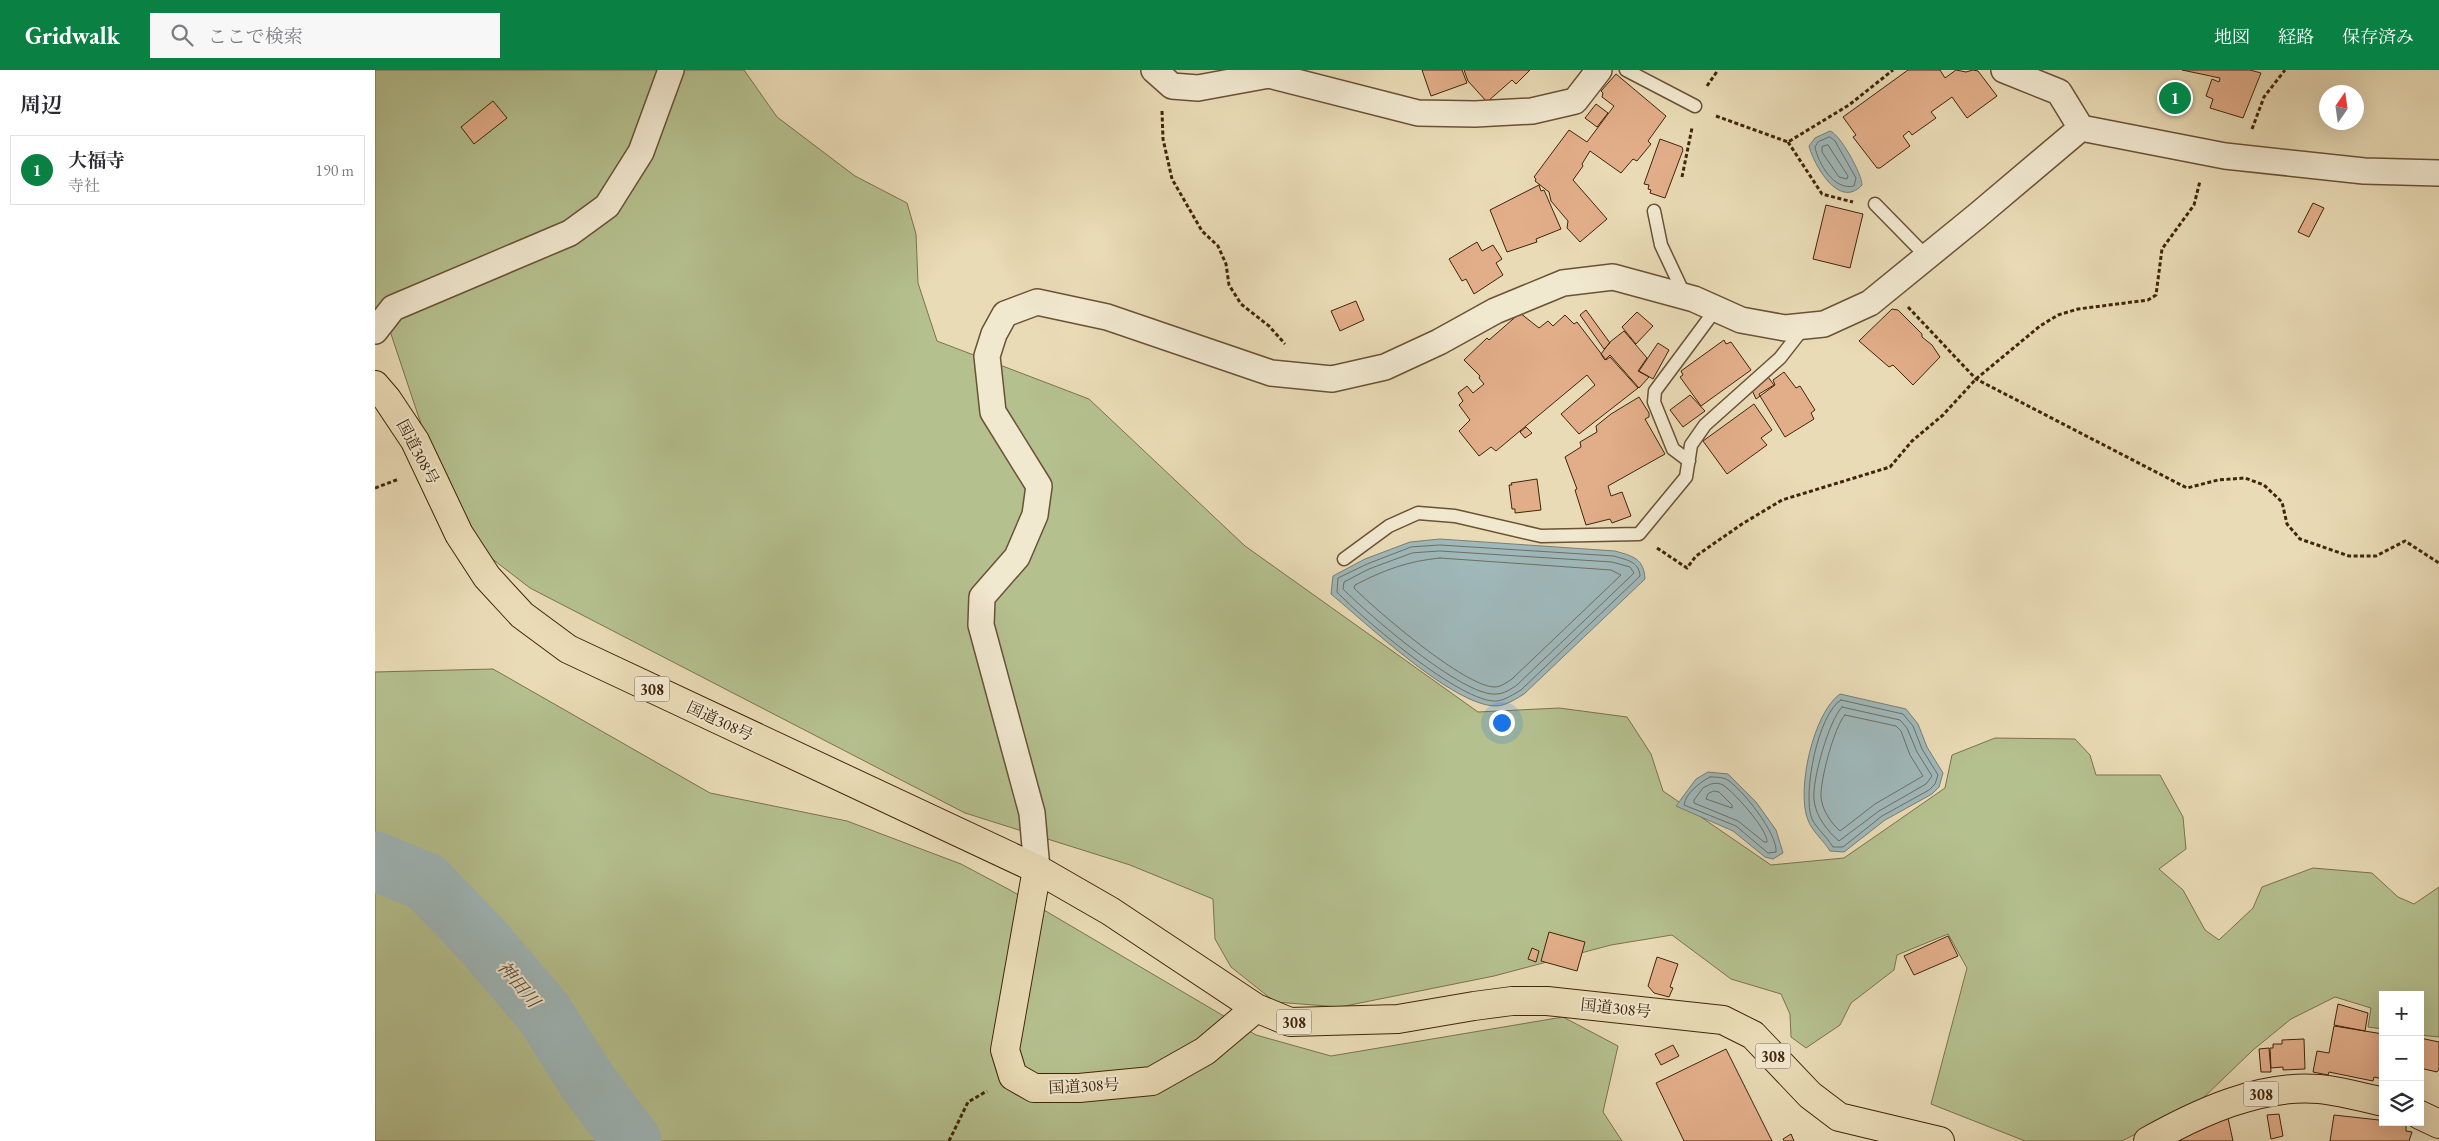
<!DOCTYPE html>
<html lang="ja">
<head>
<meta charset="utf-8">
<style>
	:root { --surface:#fff; --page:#f7f7f7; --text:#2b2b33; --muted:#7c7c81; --line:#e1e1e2; --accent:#0b8043 }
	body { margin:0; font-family:"EB Garamond","Noto Serif JP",serif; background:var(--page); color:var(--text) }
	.controls { position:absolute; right:15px; bottom:15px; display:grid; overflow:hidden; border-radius:0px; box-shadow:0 5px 20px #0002 }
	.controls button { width:45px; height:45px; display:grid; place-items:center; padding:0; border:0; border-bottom:1px solid var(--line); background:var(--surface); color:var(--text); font:25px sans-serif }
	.compass { position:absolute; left:1944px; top:15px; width:45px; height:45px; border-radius:50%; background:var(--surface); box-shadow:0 5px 20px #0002; rotate:13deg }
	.you { position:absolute; left:1126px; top:652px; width:18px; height:18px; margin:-12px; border:4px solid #fff; border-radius:50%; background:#1a73e8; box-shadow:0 0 0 8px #1a73e833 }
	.badge { display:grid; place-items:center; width:32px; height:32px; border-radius:50%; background:var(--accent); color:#fff; font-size:16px; font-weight:700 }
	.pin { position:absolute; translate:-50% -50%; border:2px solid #fff; box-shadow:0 1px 5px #0006 }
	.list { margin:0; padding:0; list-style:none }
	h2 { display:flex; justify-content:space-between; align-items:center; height:65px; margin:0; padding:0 20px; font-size:21px }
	h2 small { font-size:16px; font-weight:400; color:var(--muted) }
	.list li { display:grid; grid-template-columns:32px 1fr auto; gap:15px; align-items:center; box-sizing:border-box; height:70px; margin:0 10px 10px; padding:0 10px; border:1px solid var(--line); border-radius:0px }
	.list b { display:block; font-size:19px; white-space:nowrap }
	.list p { margin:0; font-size:16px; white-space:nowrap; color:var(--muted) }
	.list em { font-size:16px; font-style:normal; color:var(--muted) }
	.icon { flex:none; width:28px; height:28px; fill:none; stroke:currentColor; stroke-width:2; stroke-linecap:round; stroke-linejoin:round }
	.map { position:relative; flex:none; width:2064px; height:1071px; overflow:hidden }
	header { display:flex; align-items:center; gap:30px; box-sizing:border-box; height:70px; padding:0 25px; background:var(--accent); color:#fff }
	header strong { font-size:24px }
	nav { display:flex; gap:28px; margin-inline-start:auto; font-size:18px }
	.search { width:350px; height:45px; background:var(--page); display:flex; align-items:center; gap:12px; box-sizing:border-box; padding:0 18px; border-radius:0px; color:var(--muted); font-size:19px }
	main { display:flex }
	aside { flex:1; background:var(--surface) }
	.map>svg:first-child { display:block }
</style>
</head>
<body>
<header>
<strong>Gridwalk</strong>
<div class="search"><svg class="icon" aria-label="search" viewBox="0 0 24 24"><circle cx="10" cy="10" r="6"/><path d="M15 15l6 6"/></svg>ここで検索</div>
<nav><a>地図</a><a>経路</a><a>保存済み</a></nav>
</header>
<main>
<aside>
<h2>周辺<small></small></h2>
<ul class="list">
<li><span class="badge">1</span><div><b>大福寺</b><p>寺社</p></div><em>190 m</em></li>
</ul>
</aside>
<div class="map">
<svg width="2064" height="1071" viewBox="0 0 2064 1071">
	<rect width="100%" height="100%" fill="#e9dbb6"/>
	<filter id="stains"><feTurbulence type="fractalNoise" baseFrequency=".004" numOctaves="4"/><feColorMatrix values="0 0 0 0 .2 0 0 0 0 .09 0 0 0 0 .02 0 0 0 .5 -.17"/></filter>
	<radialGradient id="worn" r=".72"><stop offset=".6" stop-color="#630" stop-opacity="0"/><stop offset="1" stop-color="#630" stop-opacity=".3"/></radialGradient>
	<path fill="#b5c08f" stroke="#7b724c" d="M0 0H369L402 47 480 106 532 133 541 164 543 213 562 271 714 329 870 476 1103 642 1184 638 1252 647 1276 684 1288 721 1396 795 1469 788 1570 718 1577 685 1620 668 1700 669 1715 685 1721 705H1785L1808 747 1811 779 1784 799 1808 820 1830 860 1844 870 1878 838 1887 817 1938 798 1997 803 2023 827 2039 834 2064 817V967L2045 965V925H2008V959L1993 957 1996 938 1960 927 1916 949 1878 980 1825 1031 1747 1071H1650L1556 1034 1592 898 1573 864 1522 885 1519 900 1476 933 1465 955 1431 978 1416 967 1415 944 1406 924 1356 909 1297 865 1236 875 1119 906 965 937 900 932 856 897 840 869 838 829 755 795 590 743 155 518 107 481 75 425 44 348 12 252 0 253Z
		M118 599 335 723 472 751 586 794 635 820 881 965 956 986 1188 947 1243 976 1228 1042 1247 1071H0V602Z"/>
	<path fill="#9fb8ba" stroke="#797d74" d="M1455 61C1465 64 1487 104 1487 115 1464 140 1439 95 1434 76L1440 68Z
		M1065 469 1240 481C1257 486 1269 488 1270 509L1149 624C1141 629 1130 636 1121 636 1078 636 990 552 956 524L958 506 990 489 1035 472Z
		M1465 624 1531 639 1543 654 1552 677 1568 703 1564 717 1557 724 1510 750 1469 782 1455 781C1449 771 1437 761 1433 750 1421 721 1438 643 1465 624Z
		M1333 702 1353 704 1381 732 1401 760 1408 783 1398 789 1390 787 1358 761 1301 736 1321 709Z"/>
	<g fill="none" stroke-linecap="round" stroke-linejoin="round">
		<path stroke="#706e62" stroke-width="1" d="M1455 67 1460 71 1481 108 1479 116C1459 121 1443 93 1440 77L1443 72Z
			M1453 75 1473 106 1472 109 1464 107 1447 82V77Z
			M1065 475 1239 486C1251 490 1264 491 1265 506L1146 620C1139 624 1130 630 1122 631 1087 634 987 548 962 522L963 508 992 494 1036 477Z
			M1065 481 1237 492 1255 497 1259 503 1142 615C1136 619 1129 624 1121 624 1088 627 993 544 968 519L969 512 994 499 1037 483Z
			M1065 488 1236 500 1246 505 1137 609C1132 612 1126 617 1120 617 1090 617 1002 541 979 518L980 515C1009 500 1033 491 1065 488Z
			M1466 630 1528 644 1538 656 1547 679 1563 705 1560 714 1554 720 1507 746 1468 777H1458C1452 767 1442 759 1437 749 1427 725 1443 643 1466 630Z
			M1467 637 1525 650 1532 658 1542 682 1557 706 1551 714 1504 741 1464 771C1452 761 1440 745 1439 729 1437 710 1454 650 1467 637Z
			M1470 645 1521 656 1526 661 1535 685 1548 706 1500 734 1465 761C1456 753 1447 740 1446 727 1445 711 1459 657 1470 645Z
			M1335 707C1339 707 1346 707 1351 709 1366 717 1403 764 1401 782L1393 783 1361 756 1309 735C1311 723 1324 713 1335 707Z
			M1336 714C1340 713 1345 713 1348 715 1359 722 1393 760 1392 772H1389L1363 751 1319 733V730L1328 718Z
			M1339 721 1344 722 1357 735V738L1331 729 1333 724Z"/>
		<path stroke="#9fb8ba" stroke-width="59" d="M0 791 51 812 105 868 169 943 212 1011 257 1071"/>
	</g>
	<path fill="#e2ae8a" stroke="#41250a" d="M1047 0H1087L1092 13 1056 26Z
		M1089 0H1155L1141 14 1137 10 1112 32 1093 11Z
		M1533 0H1565L1570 8 1581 0 1591 2 1598 0 1603 1 1622 26 1592 48 1577 27 1556 42 1561 48 1537 65 1534 61 1528 66 1535 76 1505 98H1502L1478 67 1481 65 1468 47Z
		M1807 0H1875L1886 3 1868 48 1835 38 1838 29 1831 26 1837 9 1844 12 1845 8Z
		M1241 4 1291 46 1273 71 1276 74 1262 91 1258 89 1246 103 1215 81 1207 94 1208 96 1198 110 1232 149 1205 172 1192 158 1193 151 1176 131 1174 122 1160 111 1161 109 1159 107 1194 60 1212 72 1239 36 1227 27 1228 23 1226 21Z
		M1792 23 1812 25 1810 41 1790 40Z
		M118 31 132 48 99 74 86 57Z
		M1221 34 1233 43 1222 57 1210 48Z
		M1285 69 1307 77 1308 80 1290 128 1275 123 1276 120 1273 119 1274 115 1269 114Z
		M1164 115 1166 121 1169 120 1186 159 1161 169 1162 172 1132 182 1115 140Z
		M1938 133 1949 138 1934 167 1923 162Z
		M1451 135 1488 144 1475 198 1438 189Z
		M1102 172 1107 181 1118 175 1127 189 1121 193 1128 205 1099 224 1091 209 1087 211 1074 189Z
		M981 231 989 250 965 261 956 241Z
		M1517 239 1523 240 1547 264V267L1557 275 1565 287 1538 315 1518 295 1514 297 1484 271Z
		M1211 240 1235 273 1229 279 1205 245Z
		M1262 242 1278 256 1261 274 1247 257Z
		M1145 243 1164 258 1173 251 1178 256 1190 245 1199 254 1202 252 1231 290 1235 287 1263 318 1204 364 1186 344 1220 315 1212 305 1121 381 1116 377 1104 386 1084 361 1095 350 1084 335 1088 331 1083 323 1092 316 1098 323 1109 314 1104 308 1105 306 1089 290 1112 268 1114 270Z
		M1249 261 1272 288 1263 301 1274 307 1264 318 1235 285 1230 290 1226 284 1235 272Z
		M1349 270 1351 274 1356 272 1376 300 1326 336 1305 307 1308 305 1306 301Z
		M1283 273 1294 280 1278 309 1264 301Z
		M1409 302 1421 318 1425 316 1440 340 1436 343 1439 349 1410 367 1385 326 1400 315 1398 310Z
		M1393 307 1399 315 1384 324 1385 326 1381 329 1377 320Z
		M1315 325 1330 341 1308 357 1295 340Z
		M1264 327 1274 343V347L1270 349 1290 384 1233 416 1236 426 1247 422 1256 446 1237 453 1235 449 1211 455 1200 420 1202 419 1190 387 1206 377 1205 372 1222 362 1221 356 1236 344Z
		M1379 334 1397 360 1386 368 1392 375 1352 404 1328 371Z
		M1151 357 1157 363 1150 368 1145 362Z
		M1162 409 1166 440 1140 443V439H1137L1134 415H1137L1136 413Z
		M1174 862 1210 872 1202 901 1166 891Z
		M1573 866 1583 886 1539 905 1529 886Z
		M1157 878 1164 881 1161 892 1153 889Z
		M1282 887 1303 894 1295 917 1298 918 1294 927 1279 923 1273 916Z
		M1963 934 1993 943 1990 961 1959 955Z
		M1959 956 2008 964V1009L1999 1007 1998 1011 1954 1002 1953 1005 1938 1002 1942 981 1954 983Z
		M2045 968 2064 972V999L2062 1002 2045 998Z
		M1929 969 1930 999 1908 1000V997L1896 998 1895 978H1898V974H1907V970Z
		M1298 975 1304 986 1286 995 1280 984Z
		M1894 978 1896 1002H1886L1884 979Z
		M1351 979 1397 1071H1309L1281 1013Z
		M1904 1044 1908 1066 1896 1069 1892 1045Z
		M1959 1045 2031 1053V1061L2037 1062 2034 1071H1955Z
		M1853 1048 1858 1071H1806L1805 1067Z
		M1416 1064 1419 1071H1409L1408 1069Z"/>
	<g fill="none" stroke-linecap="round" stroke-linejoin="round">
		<defs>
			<path id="lane" d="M1251 0 1320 36
				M1500 134 1552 187
				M1279 141 1286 175 1310 226
				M1314 391 1298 379 1279 332 1280 321 1341 239
				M969 489 1014 456 1043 443 1080 446 1166 466 1264 464 1311 407 1316 375 1330 355 1405 288 1430 256"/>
			<path id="street" d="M779 0 797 16 823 18 894 5 1043 43 1100 44 1157 41 1200 31 1224 0
				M1629 0 1684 22 1706 58 1850 86 1989 101 2064 103
				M0 261 18 238 195 163 232 136 266 82 296 0
				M662 799 657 743 606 555 607 527 642 487 660 445 664 416 618 342 612 286 619 264 630 244 662 232 732 247 896 303 957 309 1010 297 1064 272 1120 241 1188 213 1238 207 1319 229 1366 250 1410 258 1449 254 1495 233 1603 145 1706 58"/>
			<path id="highway" d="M0 315 12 329 40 371 84 464 112 507 147 545 193 579 662 799 735 841 881 938 915 952 1023 949 1099 936 1137 931H1172L1348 950 1378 965 1435 1025 1464 1047 1565 1071
				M662 799 630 980 638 1006 659 1018H704L777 1011 830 981 881 938
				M2045 1045 2064 1054
				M1773 1071C1823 1043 1885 1014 1944 1019 1965 1021 1987 1027 2008 1032"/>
		</defs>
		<use href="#lane" stroke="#6b5235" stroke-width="15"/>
		<use href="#street" stroke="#6b5235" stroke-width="28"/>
		<use href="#highway" stroke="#41250a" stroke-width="30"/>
		<path stroke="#41250a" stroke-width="3" stroke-dasharray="4 2.5" stroke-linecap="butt" d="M1332 16 1343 0
			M787 41 788 69 797 109 827 161 843 176 851 194 854 215 866 234 894 256 910 274
			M1341 46 1413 72 1474 35 1518 0
			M1877 59 1889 27 1910 0
			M1413 72 1447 124 1478 132
			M1307 107 1317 58
			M1533 237 1601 309 1812 418 1843 410 1870 408 1889 415 1907 432 1912 454 1925 469 1974 486H2001L2030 471 2064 493
			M0 418 24 409
			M1282 478 1312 498 1321 486 1367 454 1407 430 1515 397 1537 371 1568 345 1601 309 1665 256 1683 245 1703 239 1773 230 1781 225 1787 179 1819 135 1825 111
			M574 1071 593 1032 612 1021"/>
		<use href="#lane" stroke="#f1e8d0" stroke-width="12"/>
		<use href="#street" stroke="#f1e8d0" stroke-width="25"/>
		<use href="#highway" stroke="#e9dbb6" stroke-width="28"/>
	</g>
	<g text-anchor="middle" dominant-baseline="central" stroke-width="4" stroke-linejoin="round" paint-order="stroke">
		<g fill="#f1e8d0" stroke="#766045" stroke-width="1">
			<rect x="259.5" y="606.5" width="35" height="25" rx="4"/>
			<rect x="901.5" y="939.5" width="35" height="25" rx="4"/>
			<rect x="1380.5" y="973.5" width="35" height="25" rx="4"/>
			<rect x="1868.5" y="1011.5" width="35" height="25" rx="4"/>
		</g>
		<g font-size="15" font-weight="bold" fill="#41250a">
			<text x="277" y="619">308</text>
			<text x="919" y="952">308</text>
			<text x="1398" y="986">308</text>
			<text x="1886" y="1024">308</text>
		</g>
		<g font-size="16" fill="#41250a" stroke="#f1e8d0">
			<text transform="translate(43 382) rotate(62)">国道308号</text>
			<text transform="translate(345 651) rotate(25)">国道308号</text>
			<text transform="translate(1241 938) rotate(6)">国道308号</text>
			<text transform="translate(709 1016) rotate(-3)">国道308号</text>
		</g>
		<g font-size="18" font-style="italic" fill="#584a36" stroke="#f1e8d0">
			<text transform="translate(144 914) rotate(50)">神田川</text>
		</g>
	</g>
	<rect width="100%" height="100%" filter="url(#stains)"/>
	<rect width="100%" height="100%" fill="url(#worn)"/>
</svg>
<div class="controls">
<button>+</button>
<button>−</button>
<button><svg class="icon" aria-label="layers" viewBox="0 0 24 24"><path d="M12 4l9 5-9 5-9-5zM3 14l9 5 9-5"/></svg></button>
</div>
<svg class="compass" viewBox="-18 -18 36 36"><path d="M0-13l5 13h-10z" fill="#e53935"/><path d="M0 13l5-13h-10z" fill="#7c7c81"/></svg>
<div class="you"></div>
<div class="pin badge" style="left:1800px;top:28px">1</div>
</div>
</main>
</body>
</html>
